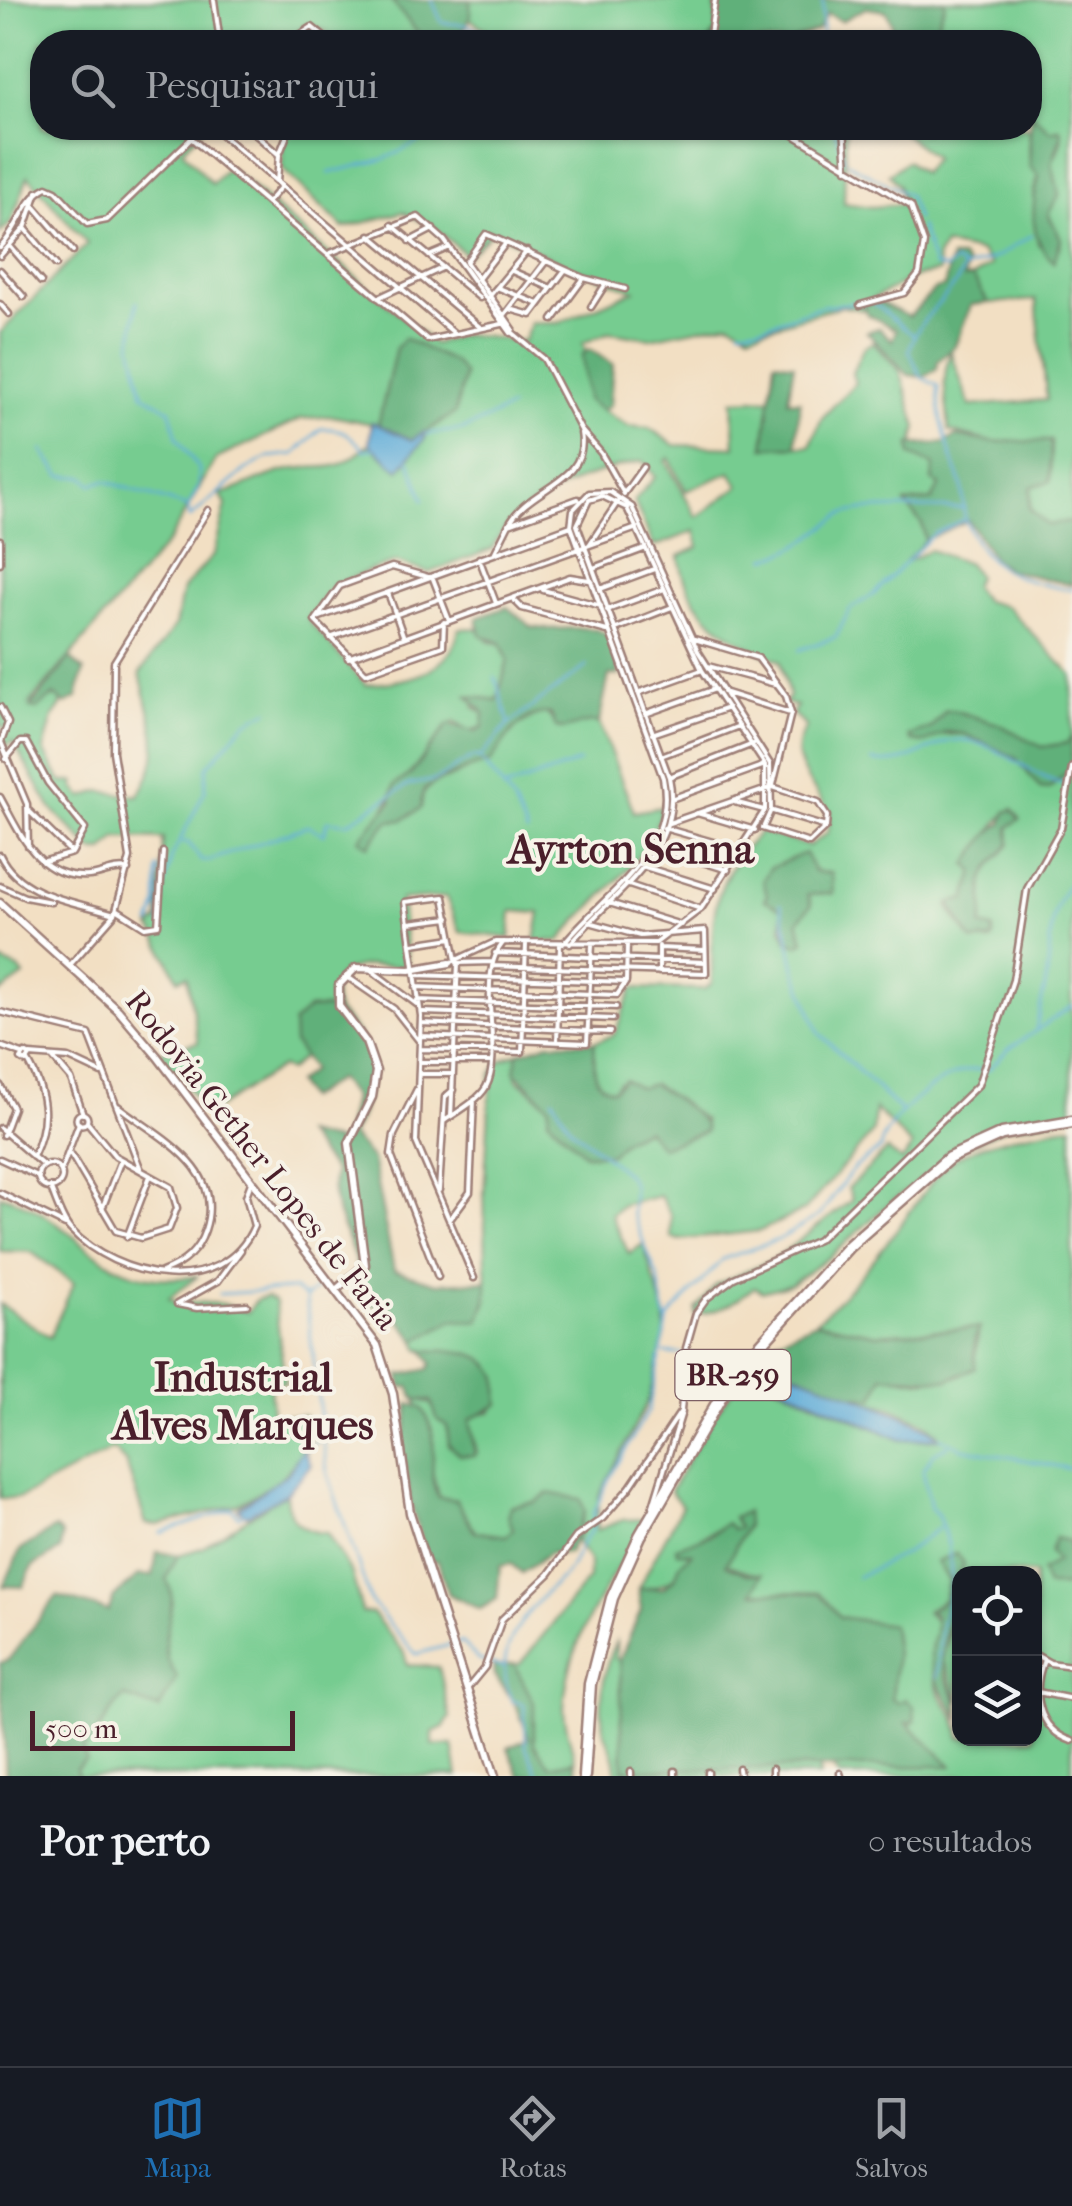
<!DOCTYPE html>
<html lang="pt">
<head>
<meta charset="utf-8">
<style>
	:root { --surface:#171b24; --page:#20242c; --text:#f1f3f6; --muted:#9ea1a6; --line:#363941; --accent:#1f6fb2 }
	body { margin:0; font-family:"IM FELL French Canon",serif; background:var(--page); color:var(--text) }
	.controls { position:absolute; right:30px; bottom:30px; display:grid; overflow:hidden; border-radius:20px; box-shadow:0 2px 8px #0004 }
	.controls button { width:90px; height:90px; display:grid; place-items:center; padding:0; border:0; border-bottom:2px solid var(--line); background:var(--surface); color:var(--text); font:50px sans-serif }
	.scale { position:absolute; left:30px; bottom:25px; width:265px; box-sizing:border-box; padding-left:10px; border:5px solid #4a1f2b; border-top:0; font-size:28px; line-height:35px; white-space:nowrap; color:#4a1f2b; -webkit-text-stroke:8px #f7f3e8; paint-order:stroke }
	.list { margin:0; padding:0; list-style:none }
	h2 { display:flex; justify-content:space-between; align-items:center; height:130px; margin:0; padding:0 40px; font-size:42px }
	h2 small { font-size:32px; font-weight:400; color:var(--muted) }
	.icon { flex:none; width:55px; height:55px; fill:none; stroke:currentColor; stroke-width:2; stroke-linecap:round; stroke-linejoin:round }
	.map { position:relative; flex:none; width:1072px; height:1776px; overflow:hidden }
	.search { position:absolute; background:var(--surface); box-shadow:0 2px 8px #0004; left:30px; right:30px; top:30px; height:110px; display:flex; align-items:center; gap:25px; box-sizing:border-box; padding:0 35px; border-radius:40px; color:var(--muted); font-size:38px }
	.sheet { height:290px; background:var(--surface) }
	nav { display:flex; justify-content:space-around; align-items:center; box-sizing:border-box; height:140px; border-top:2px solid var(--line); background:var(--surface); font-size:28px; color:var(--muted) }
	nav a { display:grid; justify-items:center; gap:5px }
	nav .on { color:var(--accent) }
	.map>svg:first-child { display:block }
</style>
</head>
<body>
<div class="map">
<svg width="1072" height="1776" viewBox="0 0 1072 1776">
	<rect width="100%" height="100%" fill="#f7f3e8"/>
	<filter id="ink" filterUnits="userSpaceOnUse"><feTurbulence type="fractalNoise" baseFrequency=".01" numOctaves="2"/><feDisplacementMap in="SourceGraphic" scale="20" xChannelSelector="R" yChannelSelector="G"/><feConvolveMatrix kernelMatrix="1 2 1 2 8 2 1 2 1" color-interpolation-filters="sRGB"/></filter>
	<filter id="wash" filterUnits="userSpaceOnUse"><feTurbulence type="fractalNoise" baseFrequency=".0048" numOctaves="4" result="noise"/><feDisplacementMap in="SourceGraphic" scale="40" xChannelSelector="R" yChannelSelector="G"/><feGaussianBlur stdDeviation="2.25" result="paint"/><feColorMatrix in="noise" values="0 0 0 0 0 0 0 0 0 0 0 0 0 0 0 0 0 1.4 0 .05"/><feComposite in="paint" operator="in"/></filter>
	<g filter="url(#wash)">
		<rect width="100%" height="100%" fill="#f2dfc3"/>
		<path fill="#76cc90" stroke="#60765e" stroke-width="2.5" fill-rule="evenodd" d="M0 0H391L425 42H334L325 31 307 24 288 42H42V128H204L182 150 212 184 228 167 434 344 464 334 524 341 531 323H559L635 290 570 267 493 231 467 256 434 227 403 212 344 228 282 169 283 138 289 128H467L477 133 493 128H846L844 203 872 207 903 204 899 186 889 174 907 161 922 173 934 158 897 128H1028L1030 166 1039 176 1034 189 1038 244 1044 249 1060 248 1061 239 1048 213 1059 195 1052 163 1062 141 1058 129 1050 131 1030 112V42H902L937 25 943 0H1072V522L1047 525 1030 513 1031 487 1050 481 1051 441 991 442 949 431C948 403 939 381 951 352L970 406 1047 400 1036 300 988 303 973 277 991 265 980 252 944 245 937 257 939 272 918 276 864 303V310L841 306 750 333 730 322 650 338 610 332 583 343 602 410 628 426 649 428 675 445 735 447 733 400 772 398 764 446H810L822 418 855 383 852 373 863 348 873 342 900 371 917 427 911 455 934 465 932 478 940 485 932 500 905 503 922 524 926 540 904 563 930 550 969 564 977 576 973 587 985 601 1007 607 1072 675V735L1067 743 1042 747 998 724 952 710 945 711 931 728 909 737 924 743 934 735 964 734 1016 758 1040 788 1049 789 1072 769V1116L1003 1129 962 1148 884 1208 831 1256 791 1284 762 1292 755 1287C736 1300 719 1314 695 1314L696 1309 717 1284 775 1259 852 1200 848 1188 887 1150 902 1161 912 1146 875 1109 873 1132 805 1210 760 1231 679 1240 671 1237V1215L660 1196 622 1205 611 1215 629 1254 643 1244 665 1314V1335L648 1401 599 1496 597 1530 623 1520 646 1519C613 1580 567 1635 564 1708 564 1724 572 1745 575 1761L550 1766 534 1744 532 1700 514 1664H520L589 1578V1560L576 1542 585 1512 580 1499 548 1493 536 1502 511 1506 513 1529 507 1536 475 1532 456 1500 438 1497 416 1399 434 1404 437 1419 447 1426 449 1445 461 1455 477 1453 470 1420 477 1413 491 1412 498 1401V1377L420 1350 416 1341 453 1320 479 1321 487 1300 484 1193 491 1075 500 1061 518 1053 517 1079 549 1106 548 1119 585 1154H611L625 1139 646 1129 661 1147 702 1133 704 1120 653 1084 639 1089 619 1082 613 1090C587 1084 596 1063 594 1042L614 1035 633 988 705 989 712 983C712 915 709 884 760 832L809 846 828 832 830 815C815 784 782 762 806 727L792 713 797 706 785 703 789 696 780 661C730 639 688 616 679 556L699 547 695 531 654 547 634 501 655 477 643 461C591 471 515 501 492 549L429 573 396 562 371 570 332 586 308 620 366 685C405 681 451 675 459 629L477 628 491 642 500 643 508 660 497 700 473 697 475 708 484 713 483 727 469 731 454 722C430 740 421 770 395 785 388 807 375 823 367 845L388 821 402 820 433 782C454 781 469 762 490 763L512 730 544 711 561 729 586 720 599 723 634 812 662 807C648 866 595 895 560 941H535L540 913 512 911 510 938 460 932 446 897 401 900 408 967C375 965 320 957 337 1010L308 1009 304 1056 289 1071 281 1067 208 1114 159 1052 198 1042 187 976 178 979 151 927 159 920 163 839 117 838 104 851H93L50 807 13 742 3 748 0 741 7 729 0 725V333L87 244 28 176 11 223 0 233ZM404 339 464 375 455 413 423 432 425 438 399 470 369 444C332 478 329 462 289 470 266 474 243 489 220 494L226 505 214 554 183 589 175 626 140 673C150 723 169 749 138 796L100 791 83 797 74 787 75 782H61L44 750 53 717 62 704 59 696 30 703 168 542 216 459 300 419 332 416 378 425 396 348ZM669 458 686 491 731 472 739 486 697 517 666 461ZM1013 809 1020 819 1009 827 984 879 981 927 989 928 991 941H972L948 906 966 899 974 871 967 864C983 847 994 820 1013 809ZM798 857H803L816 872 830 873 833 893 808 895 811 902 798 921 804 941 790 944 782 928 783 911 767 890 787 860Z
			M470 0H715L717 28 709 42H504L470 19Z
			M0 961 19 969 24 976 0 993Z
			M1072 1125V1550L1069 1541 1055 1542 1052 1547 1057 1561 1050 1566 1047 1586H1072V1776H839L833 1767 951 1765 913 1731 899 1703 892 1699 896 1655 892 1625 840 1617 818 1593 752 1592 755 1574 726 1564 747 1525 734 1519 739 1528 734 1530 726 1524 680 1548 692 1553C679 1577 666 1588 638 1589L682 1506 670 1491 715 1414 769 1340 770 1363 760 1366 759 1372 765 1380 901 1440 935 1439 938 1434 925 1423 890 1407 841 1394 873 1398 879 1380 886 1375 919 1381 961 1376 975 1357 979 1328 877 1334 815 1322C863 1281 899 1225 937 1175 961 1142 1034 1132 1072 1125ZM957 1553 962 1561 961 1573 1034 1574V1738H960C959 1716 951 1714 941 1696 928 1672 936 1648 937 1624L927 1610 945 1599 949 1581 945 1572Z
			M0 1195C81 1216 95 1294 198 1276L169 1298 174 1301 223 1304 248 1312 256 1300 267 1297 275 1302 285 1383 270 1381 272 1416 304 1415 309 1422 307 1450 278 1481 238 1505 158 1525 146 1524 126 1463 113 1449 20 1498H0V1304L50 1337 74 1283 31 1252 0 1251Z
			M286 1493C286 1519 303 1533 327 1533L352 1574 362 1612 372 1613 404 1652 407 1665 439 1667 450 1717 444 1727 433 1732V1745H453L458 1776H78L76 1768 85 1760 83 1749C101 1734 106 1713 124 1696L159 1709 166 1656V1579L178 1555 202 1548Z
			M959 1595V1702L943 1658Z
			M616 1642V1659H620L623 1770 819 1768 820 1776H616C617 1757 609 1747 604 1730 598 1706 604 1662 616 1642Z"/>
		<path fill="#60b07a" stroke="#556852" stroke-width="2.5" d="M391 0H470V19L457 42H425Z
			M715 0H943L945 4 937 25 918 37 890 42 892 24 886 11 866 8 841 21 827 14 818 30 788 42H709L717 28Z
			M1030 112 1050 131 1060 129 1062 134 1052 163 1059 195 1048 214 1061 239 1054 262C1029 241 1031 206 1039 176L1030 166Z
			M951 258H962L967 265 964 278 973 277 988 303 971 305 955 346 938 361 937 369 923 377 908 375 867 332 879 328 892 340 896 330 867 314 863 303 879 302 909 317 935 289 944 287Z
			M404 338 454 362 464 375 455 413 413 440 378 425 396 348Z
			M589 349 613 364 610 405 602 411 587 400 582 355Z
			M775 361 794 364 788 400 800 401 796 446 764 447Z
			M956 436 991 442 1051 441 1050 481 1031 487 1029 508 1047 525 1072 522V585L1008 570 992 557 968 520 925 540 922 524 905 503 932 500 940 485 932 481 934 465 911 455 910 445 944 443Z
			M507 607 532 627C577 636 616 606 619 675H609L599 723C582 719 571 732 556 728L551 714C524 707 502 744 490 763 477 763 432 783 423 791L421 808 402 820 388 821 368 846 359 839 391 802 394 785 411 774 448 724 476 732 483 727 484 713 468 696 497 700 508 660 501 643 481 635 477 618Z
			M70 658 84 671 77 698 65 704 54 695 37 709 30 708Z
			M952 710 998 724 1042 747 1067 743 1072 735V769L1048 789 1040 788 1016 758 964 734 947 732 924 743 911 741 909 736 931 728 945 711Z
			M1013 809 1020 819 1009 827 1010 843C1002 856 985 867 983 884 982 899 986 911 981 926L993 929V939L972 941 949 903 966 899 974 871 967 864C979 850 985 832 1002 824L1006 812Z
			M805 853 814 871 832 874 833 893 808 895 811 905 798 921 804 941 798 945 787 940 782 909 764 900 767 895 763 880 770 868Z
			M325 1008C338 1010 343 1016 351 1025 383 1061 370 1098 351 1136L372 1159 394 1270 437 1283 487 1281V1299L479 1321 453 1320 416 1341 389 1306 372 1305 355 1287C367 1255 324 1215 334 1172L304 1134 343 1143 353 1098 338 1079 307 1099 296 1083 312 1070 294 1043 293 1023 308 1009Z
			M594 1042C596 1063 588 1084 613 1090L624 1079 639 1088 652 1084C668 1095 704 1114 706 1131L661 1147 646 1129 625 1139 611 1154H585L548 1118 549 1106 515 1072 518 1053 549 1043Z
			M815 1322 877 1334 980 1328 975 1339V1368L948 1380 883 1376 874 1398 841 1394 770 1363V1343Z
			M423 1350C449 1352 480 1346 496 1373 500 1381 497 1395 499 1404L470 1420 475 1456 460 1455 449 1445 447 1426 437 1419 431 1401 415 1399 410 1387H401L400 1375 429 1369 432 1363Z
			M409 1404 421 1407C446 1442 423 1466 438 1497L456 1500 475 1532 507 1536 513 1529 508 1516 511 1506 536 1502 548 1493 581 1499 585 1512 569 1553H550L522 1573 511 1564 500 1566 497 1599 480 1609 448 1594 438 1561 427 1560 410 1501 401 1437 406 1430Z
			M746 1512 747 1525 726 1565 747 1574H762L753 1592 819 1593 840 1617 892 1625 896 1655 892 1699 899 1703 905 1699 914 1707 915 1722 907 1723 952 1766 623 1770 620 1659 641 1610 638 1589 663 1588 675 1578 680 1564 692 1553 677 1552 676 1547 710 1535 727 1523 733 1530 739 1528 733 1517Z
			M55 1528 62 1534 60 1550 32 1567 23 1587 4 1586 20 1550Z
			M1055 1538 1069 1541 1072 1586H1047L1041 1572 1057 1561 1050 1552Z
			M157 1552 178 1555 166 1579C181 1605 161 1629 166 1654 168 1662 174 1671 177 1678L159 1709 124 1697C106 1713 101 1734 83 1749L86 1760 76 1768 78 1776 6 1775 0 1663 8 1660 57 1596 108 1611 114 1597 139 1575 153 1576Z
			M957 1553 963 1562C959 1586 940 1644 944 1667 947 1686 960 1697 959 1718 946 1697 931 1680 931 1654 931 1639 939 1630 934 1614L927 1613 945 1599 949 1581 937 1562Z
			M514 1664 534 1703V1744L550 1766 575 1761 578 1776H520L508 1748 529 1738 517 1707 494 1675 493 1666Z"/>
		<path fill="#5eacd8" stroke="#546682" stroke-width="2.5" d="M372 422 412 440 423 432 425 438 399 470 369 444Z
			M769 1362C796 1375 935 1423 939 1438L901 1440 762 1377 760 1366Z
			M303 1448 311 1465 286 1494 247 1515 238 1509 289 1472Z"/>
		<g fill="none" stroke-linecap="round" stroke-linejoin="round">
			<path stroke="#5eacd8" stroke-width="2.5" d="M432 0 442 23 467 25 503 42
				M822 42 823 0
				M588 128 601 132 605 128
				M834 128 844 159
				M848 163 908 195 917 219
				M329 173 385 159 447 128
				M920 226 934 266 946 269 955 262 963 267
				M963 269C953 298 920 312 909 350L921 377 938 386C938 419 949 452 961 483 965 495 962 509 966 521 984 572 1025 583 1072 590
				M963 269 997 257 1032 235
				M137 302 132 344 143 394 170 410 177 438 199 469V486L188 507 190 518 245 470 269 457 295 454 320 429C343 427 350 434 364 450L374 449
				M874 304 913 335
				M740 329 764 326 822 306 864 302
				M425 434 462 430 510 408
				M42 450 61 476 84 477 92 484 105 481 187 507
				M409 460 424 500
				M766 558C792 554 820 530 840 516 856 505 941 509 964 508
				M799 650 836 637 850 609 873 595 934 534 963 520
				M495 677 509 723
				M481 759 513 801 527 833
				M872 761C914 769 933 738 962 740 999 743 1028 775 1063 784
				M504 789 579 762
				M180 841 189 843 201 861H208L308 826 324 834 328 821 347 823 408 785 435 780 473 757 480 758 508 725 587 666
				M781 904 796 972 819 1033 903 1113
				M151 924 157 906 158 868
				M161 924 163 891 172 856 205 791 207 767 245 723 269 710
				M1036 1031C1038 1012 1044 995 1047 976 1053 929 1045 922 1072 878
				M987 1071 1009 1049 1072 1006
				M553 1098 570 1127 627 1174 633 1186 632 1213 658 1278 666 1320
				M219 1294 294 1289 306 1298 327 1472 371 1602 416 1654 461 1642 479 1660 503 1667
				M306 1297 320 1286
				M665 1353 682 1354
				M688 1355 715 1361
				M940 1437 962 1448 1072 1469
				M307 1449 321 1438
				M161 1533 232 1509 239 1516 244 1513
				M857 1577 904 1554 940 1527
				M937 1677 941 1627 952 1581 948 1544 938 1515 931 1508 923 1471 933 1454 949 1445
				M539 1776 526 1747 524 1704 512 1701C490 1655 520 1619 552 1586 558 1580 565 1577 569 1570 578 1555 579 1542 592 1530L594 1513 608 1481 648 1411 668 1320 675 1310 723 1259 778 1240 820 1215 854 1168 880 1149C883 1120 949 1064 981 1070"/>
		</g>
	</g>
	<g filter="url(#ink)">
		<g fill="none" stroke-linecap="round" stroke-linejoin="round">
			<defs>
				<path id="minor" d="M214 0 220 42
					M289 42 312 27 330 42
					M709 42 715 0
					M212 128H225
					M248 128 278 154
					M609 128 625 135 657 128
					M689 128 724 133 753 128
					M782 128 911 206 924 243 919 274 904 293 860 305
					M844 128 847 169
					M215 129 455 334
					M191 138 428 340 502 324
					M277 182 279 155 290 128
					M267 203 280 188
					M34 206 73 251
					M392 225 480 298
					M25 228 56 265
					M370 235 481 328
					M410 241 433 229
					M10 246 41 282
					M0 248C18 230 24 198 47 187L56 191 87 224 107 220 202 128
					M328 254 418 217 444 240 511 333 513 329 466 262 486 234 584 278 625 289
					M0 256 25 228 37 192
					M429 256 448 248
					M0 270 24 297
					M512 271 551 288
					M478 279 506 243
					M499 288 539 304
					M489 297 527 251
					M378 298 442 268
					M0 304 9 314
					M591 307 605 285
					M510 309 531 315 565 270
					M503 317 546 261
					M553 320 584 278
					M512 332 544 359 581 430 601 453 624 494
					M625 492 643 467
					M509 524C529 486 590 483 581 433
					M0 540V563
					M589 545 619 500
					M495 552 509 524 578 499
					M479 558 496 603
					M593 568 644 549
					M432 576 449 620
					M428 577 392 567 340 586 315 621 366 673 443 646 444 622
					M600 589 654 569
					M543 590 601 606
					M388 593 403 635
					M513 599 522 608 607 631
					M607 610 664 589
					M317 618 571 526
					M616 629 672 607
					M330 638 637 528
					M691 638 758 658 786 696 791 713 773 785
					M348 658 570 577 589 580
					M708 666 775 684
					M723 692 790 713
					M638 693 702 670
					M0 707 8 723 1 742
					M645 714 715 689
					M652 734 728 708
					M1 742 27 804 28 846
					M661 756 739 726
					M6 759 20 742H26L48 783 85 829 72 853 42 862
					M669 777 753 744
					M0 797C20 833 38 880 89 876 103 875 114 867 128 870
					M671 799 765 765
					M734 802 764 810
					M29 811 72 853
					M773 811 826 827
					M697 813 755 830
					M669 823 773 787 818 802 827 816 826 827
					M664 828 741 850
					M762 828 809 843 826 827
					M661 849 728 870
					M0 855C20 897 74 901 115 914
					M645 867 715 889
					M626 884 701 909
					M0 886 25 897 51 902
					M606 902 681 925
					M118 910 145 927 158 925 163 852
					M409 923 449 918
					M413 944 452 938
					M563 944C604 893 678 853 663 778L571 526 573 510 589 493 610 492 632 507 698 651 770 764 771 810 763 828
					M659 946V972
					M659 948 705 950
					M495 953 705 962
					M456 960 444 897 405 902 421 1016 416 1142 474 1278
					M452 962 495 942 656 943 701 909 765 810V765L702 670 627 508 602 496 589 500 577 525 669 777C685 852 611 893 570 944
					M457 963 492 962
					M70 965 115 914 130 858 113 752 114 662 208 510
					M492 966 706 973 705 931 640 936 589 922
					M371 970 419 1006
					M416 975 626 982
					M346 976 394 1009 420 1042
					M416 987 617 995 626 982 627 945
					M417 1000 616 1007
					M0 1012 89 1034 141 1170
					M423 1012 613 1019
					M421 1023 610 1032
					M421 1036 587 1043 592 945
					M557 1042 560 944
					M0 1046 22 1054
					M420 1049 522 1052 526 944
					M25 1053 30 1056 26 1062 21 1059Z
					M30 1055 69 1058 101 1073
					M53 1058 71 1079 83 1114
					M28 1061C47 1095 50 1121 33 1157
					M420 1062H489
					M420 1074H453
					M0 1085 13 1108 3 1135
					M417 1089 394 1135 391 1155 438 1277
					M118 1106C159 1138 226 1168 205 1230 198 1252 183 1264 162 1272
					M76.5 1119a5.5 5.5 0 1 1 11 0a5.5 5.5 0 1 1-11 0Z
					M451 1116 458 963
					M444 1121C457 1112 478 1101 486 1087 505 1053 473 975 504 942
					M0 1128 44 1166
					M70 1153 116 1231 141 1238 169 1229 177 1208 171 1187 115 1156 87 1122
					M0 1159 39 1177
					M38 1176a12 12 0 1 1 24 0a12 12 0 1 1-24 0Z
					M61 1171 79 1123
					M50 1187C56 1200 61 1219 70 1229 116 1279 222 1301 254 1226L246 1196 252 1180
					M439 1190 445 1097 453 1090
					M0 1193 65 1225
					M102 1209 121 1160
					M451 1218 470 1192 474 1100
					M127 1237 150 1176
					M241 1250 218 1281 177 1304 197 1308 247 1305
					M651 1512 682 1412
					M1034 1654 1050 1663 1072 1666
					M1044 1660C1032 1690 1036 1729 1072 1741
					M467 1689 485 1667 502 1619 549 1574 576 1537 603 1518 630 1487 681 1411 686 1348 696 1313 706 1299 734 1278 818 1240 978 1085 1013 980 1027 889 1061 828 1072 767
					M1038 1692 1072 1699
					M739 1769 740 1776
					M772 1769V1776
					M675 1771V1776
					M631 1772V1776
					M708 1772V1776
					M840 1773 841 1776"/>
				<path id="tertiary" d="M0 903 118 1010 157 1056 377 1345 393 1394 410 1513 495 1776
					M337 1289 365 1265 349 1143 372 1097 376 1071 366 1042 339 1006V985L356 968 410 970 450 963"/>
				<path id="trunk" d="M584 1776 590 1684 612 1598 640 1536 734 1374 849 1246 949 1158 1002 1134 1072 1122"/>
			</defs>
			<use href="#minor" stroke="#9e7f77" stroke-width="9"/>
			<use href="#tertiary" stroke="#9e7f77" stroke-width="11"/>
			<use href="#trunk" stroke="#9e7f77" stroke-width="15"/>
			<use href="#minor" stroke="#fff" stroke-width="4"/>
			<use href="#tertiary" stroke="#fff" stroke-width="6"/>
			<use href="#trunk" stroke="#fff" stroke-width="10"/>
		</g>
	</g>
	<g text-anchor="middle" dominant-baseline="central" stroke-width="8" stroke-linejoin="round" paint-order="stroke">
		<rect fill="#f7f3e8" stroke="#7e5f64" stroke-width="2.5" x="675.5" y="1350" width="115" height="50" rx="8"/>
		<g font-size="30" font-weight="bold" fill="#4a1f2b">
			<text x="733" y="1375">BR-259</text>
		</g>
		<g font-size="32" fill="#4a1f2b" stroke="#f7f3e8">
			<text transform="translate(262 1160) rotate(52)">Rodovia Gether Lopes de Faria</text>
		</g>
		<g font-size="42" font-weight="bold" fill="#4a1f2b" stroke="#f7f3e8">
			<text x="631" y="849">Ayrton Senna</text>
			<text x="243" y="1377">Industrial<tspan x="243" dy="48">Alves Marques</tspan></text>
		</g>
	</g>
</svg>
<div class="controls">
<button><svg class="icon" aria-label="locate" viewBox="0 0 24 24"><circle cx="12" cy="12" r="6"/><path d="M12 2v4M12 18v4M2 12h4M18 12h4"/></svg></button>
<button><svg class="icon" aria-label="layers" viewBox="0 0 24 24"><path d="M12 4l9 5-9 5-9-5zM3 14l9 5 9-5"/></svg></button>
</div>
<div class="scale">500 m</div>
<div class="search"><svg class="icon" aria-label="search" viewBox="0 0 24 24"><circle cx="10" cy="10" r="6"/><path d="M15 15l6 6"/></svg>Pesquisar aqui</div>
</div>
<section class="sheet">
<h2>Por perto<small>0 resultados</small></h2>
<ul class="list">
</ul>
</section>
<nav>
<a class="on"><svg class="icon" aria-label="map" viewBox="0 0 24 24"><path d="M3 6l6-2 6 2 6-2v14l-6 2-6-2-6 2zM9 4v14M15 6v14"/></svg>Mapa</a>
<a><svg class="icon" aria-label="directions" viewBox="0 0 24 24"><path d="M12 3l9 9-9 9-9-9zM9 14v-3h6M13 9l2 2-2 2"/></svg>Rotas</a>
<a><svg class="icon" aria-label="saved" viewBox="0 0 24 24"><path d="M7 4h10v16l-5-4-5 4z"/></svg>Salvos</a>
</nav>
</body>
</html>
